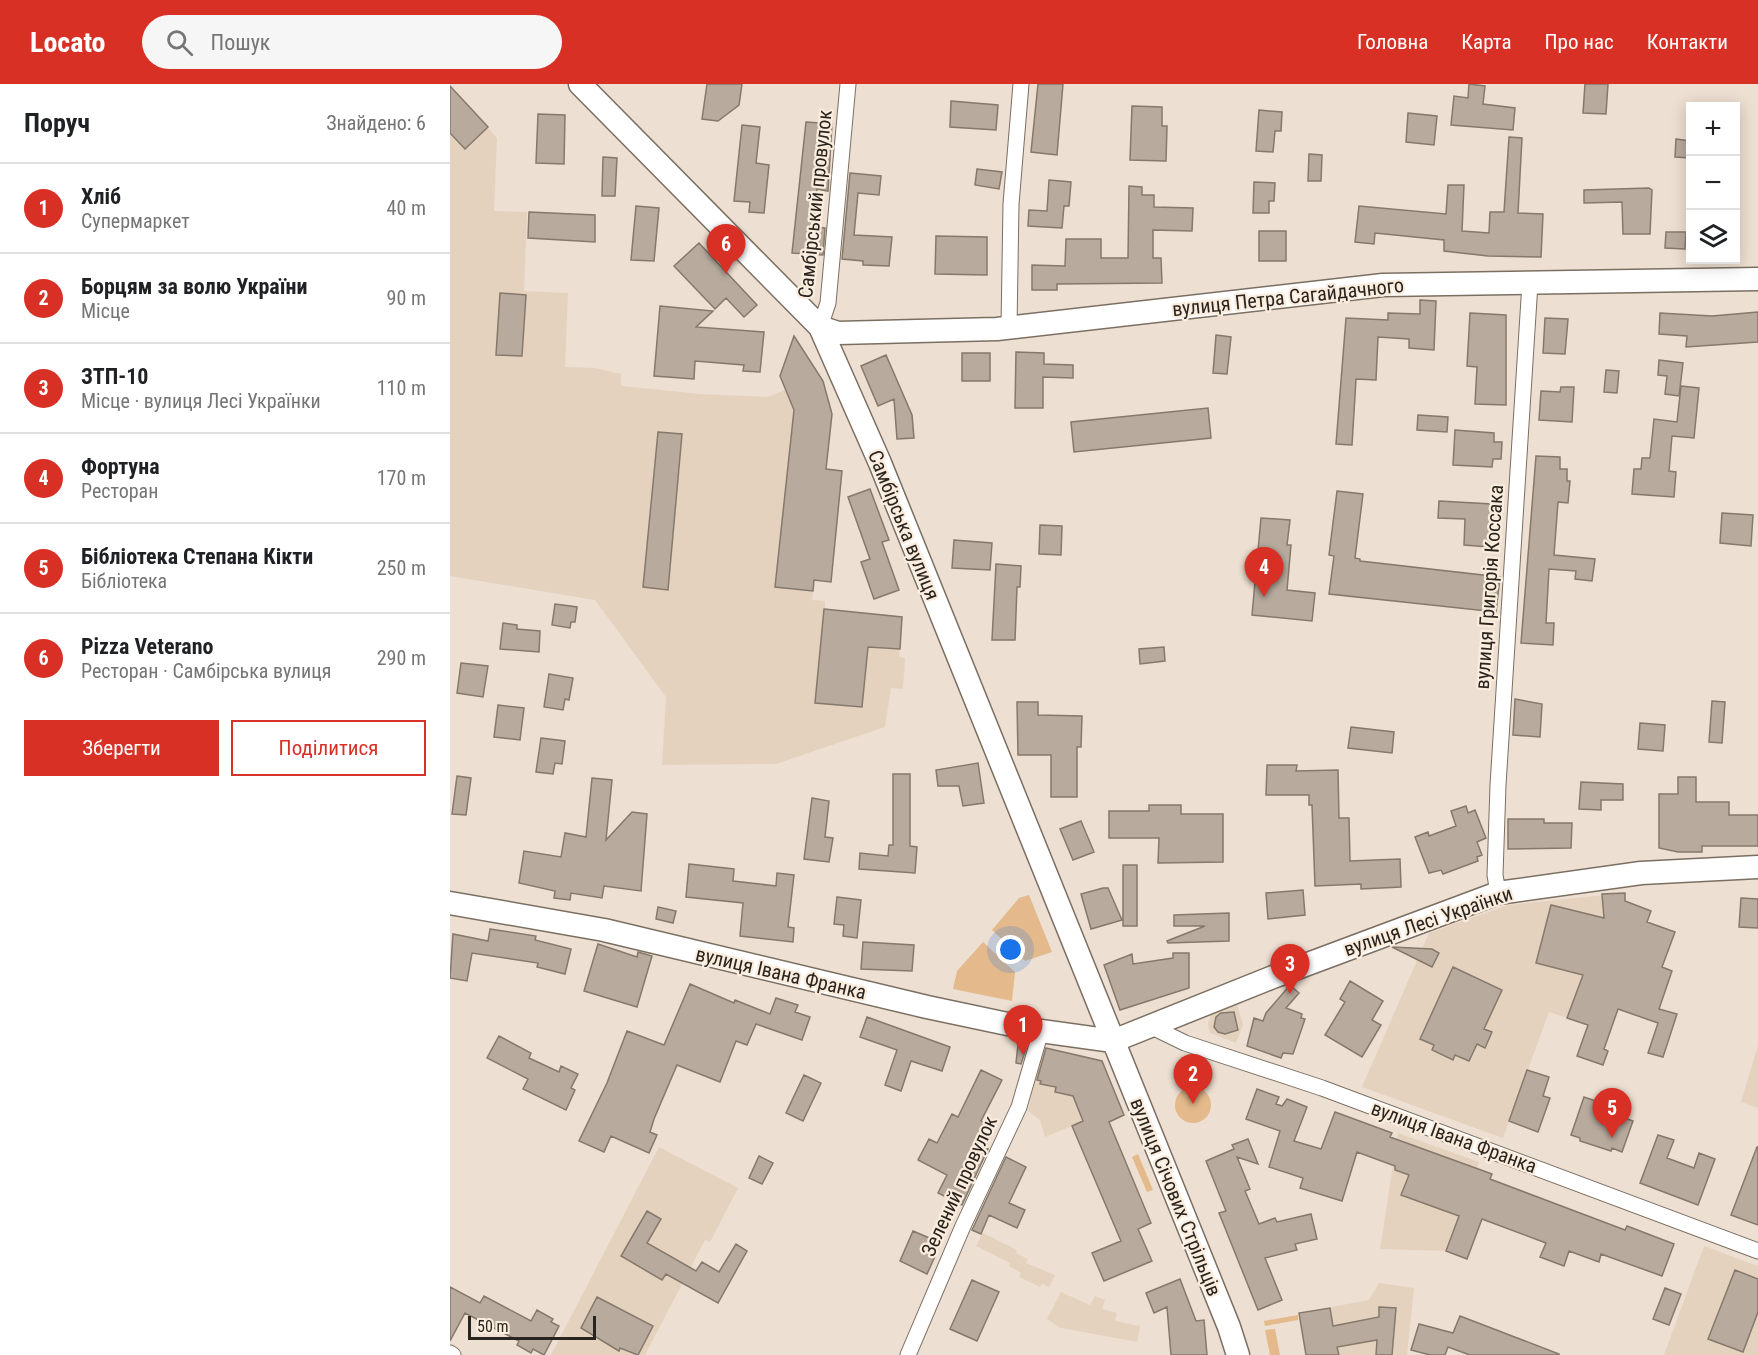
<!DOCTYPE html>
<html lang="uk">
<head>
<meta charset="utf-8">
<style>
	:root { --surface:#fff; --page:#f6f6f6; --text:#202124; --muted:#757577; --line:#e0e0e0; --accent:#d93025 }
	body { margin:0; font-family:"Roboto Condensed",sans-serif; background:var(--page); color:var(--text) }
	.controls { position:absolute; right:18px; top:18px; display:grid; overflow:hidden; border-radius:0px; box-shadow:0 3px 15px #0003 }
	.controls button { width:54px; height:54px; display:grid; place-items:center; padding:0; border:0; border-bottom:2px solid var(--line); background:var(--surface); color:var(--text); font:30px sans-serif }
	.scale { position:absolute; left:18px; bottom:15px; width:128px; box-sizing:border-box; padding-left:6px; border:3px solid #2a241f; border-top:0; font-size:16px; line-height:21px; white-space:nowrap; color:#2a241f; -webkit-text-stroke:4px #fbedde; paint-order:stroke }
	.you { position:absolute; left:561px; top:866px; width:21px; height:21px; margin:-15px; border:4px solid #fff; border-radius:50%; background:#1a73e8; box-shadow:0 0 0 9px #1a73e833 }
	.badge { display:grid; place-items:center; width:39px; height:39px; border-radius:50%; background:var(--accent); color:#fff; font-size:20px; font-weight:700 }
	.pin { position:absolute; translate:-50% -50px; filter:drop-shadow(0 2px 3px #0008) }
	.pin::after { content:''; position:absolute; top:32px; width:21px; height:18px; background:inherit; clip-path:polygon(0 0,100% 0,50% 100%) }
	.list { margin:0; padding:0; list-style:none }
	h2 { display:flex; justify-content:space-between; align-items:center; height:78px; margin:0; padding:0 24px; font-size:26px }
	h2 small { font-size:20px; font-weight:400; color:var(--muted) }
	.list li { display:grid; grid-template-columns:39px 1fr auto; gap:18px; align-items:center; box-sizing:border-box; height:90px; padding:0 24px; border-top:2px solid var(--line) }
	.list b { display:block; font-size:22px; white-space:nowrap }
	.list p { margin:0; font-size:20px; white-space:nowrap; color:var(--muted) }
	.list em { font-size:20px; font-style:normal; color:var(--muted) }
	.actions { display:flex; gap:12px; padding:18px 24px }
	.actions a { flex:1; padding:14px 0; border:2px solid var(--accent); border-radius:0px; text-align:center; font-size:21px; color:var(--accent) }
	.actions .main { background:var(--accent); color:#fff }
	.icon { flex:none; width:33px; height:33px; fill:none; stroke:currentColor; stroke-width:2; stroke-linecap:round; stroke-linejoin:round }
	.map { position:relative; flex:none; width:1308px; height:1271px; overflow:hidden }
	header { display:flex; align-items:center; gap:36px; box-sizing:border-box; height:84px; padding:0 30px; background:var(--accent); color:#fff }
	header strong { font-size:28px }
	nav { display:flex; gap:33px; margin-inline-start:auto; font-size:21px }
	.search { width:420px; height:54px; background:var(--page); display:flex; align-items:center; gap:15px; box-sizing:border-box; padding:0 21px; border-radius:33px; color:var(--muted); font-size:22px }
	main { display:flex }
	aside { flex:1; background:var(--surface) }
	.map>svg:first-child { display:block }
</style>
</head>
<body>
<header>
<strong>Locato</strong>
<div class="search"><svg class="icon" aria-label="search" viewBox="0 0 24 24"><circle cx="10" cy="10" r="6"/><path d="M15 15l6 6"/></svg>Пошук</div>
<nav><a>Головна</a><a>Карта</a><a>Про нас</a><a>Контакти</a></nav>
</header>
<main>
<aside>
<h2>Поруч<small>Знайдено: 6</small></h2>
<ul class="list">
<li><span class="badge">1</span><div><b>Хліб</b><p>Супермаркет</p></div><em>40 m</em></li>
<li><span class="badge">2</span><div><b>Борцям за волю України</b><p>Місце</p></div><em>90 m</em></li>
<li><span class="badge">3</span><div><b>ЗТП-10</b><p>Місце · вулиця Лесі Українки</p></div><em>110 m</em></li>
<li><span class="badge">4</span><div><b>Фортуна</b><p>Ресторан</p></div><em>170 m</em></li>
<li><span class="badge">5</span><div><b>Бібліотека Степана Кікти</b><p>Бібліотека</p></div><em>250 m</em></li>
<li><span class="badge">6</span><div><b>Pizza Veterano</b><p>Ресторан · Самбірська вулиця</p></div><em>290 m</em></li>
</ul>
<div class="actions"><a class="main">Зберегти</a><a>Поділитися</a></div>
</aside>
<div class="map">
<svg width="1308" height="1271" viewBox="0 0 1308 1271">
	<rect width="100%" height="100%" fill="#eddfd1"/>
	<path fill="#e5d2be" d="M0 2 47 54 44 127 77 128 74 207 118 209 115 283 145 284 171 290V302L250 310 317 313 335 306 344 326 382 330 362 516 375 517V525L452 533 449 573 455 574 453 605 441 604 435 643 326 680 212 681 216 613 145 516 0 492Z
		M1175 809 1176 832 1138 941 1099 928 1053 1054 912 1003 979 849 1058 821Z
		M787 920 793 941 786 959 760 949 758 940 761 931Z
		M1308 961V1024L1291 1018Z
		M593 963 652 977 674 1031 647 1043 639 1035 595 1053 590 1036 578 1027Z
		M948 1049 1029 1078 996 1167 930 1165Z
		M209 1063 288 1104 260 1158 255 1156 195 1271H101Z
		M533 1149 567 1166 566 1169 578 1175 576 1179 605 1191 599 1203 592 1200 590 1203 569 1193 571 1189 559 1182 560 1179 526 1162Z
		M1254 1162 1308 1182V1271H1214Z
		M929 1199 964 1204 957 1271H856L849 1229 919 1216Z
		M611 1208 640 1221 645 1212 655 1216 652 1225 667 1229 665 1237 690 1242 687 1258 611 1244 597 1235Z"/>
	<path fill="#e4b98b" d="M579 811 602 868 575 877 542 846 569 814Z
		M533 858 565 888 562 917 503 905 507 887Z
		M725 1021a18 18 0 1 1 36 0a18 18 0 1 1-36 0Z
		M688 1070 703 1106 697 1108 682 1073Z
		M848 1231V1236L815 1242 814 1237Z
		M825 1245 830 1271H820L815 1246Z"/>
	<path fill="#b8ab9e" stroke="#85796c" stroke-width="1.5" d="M257 0H292L289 21 268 37 252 35Z
		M588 0H613L607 71 581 68Z
		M1019 0 1035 2 1033 20 1065 24 1063 46 1001 41 1004 12 1018 14Z
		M1135 0H1158L1156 30 1133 29Z
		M0 2 38 43 15 65 0 49Z
		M501 17 548 21 546 46 500 43Z
		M682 22 712 23V42H717L716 77 680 76Z
		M809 26 832 28 831 47H825L823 68 806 67Z
		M958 29 987 32 984 61 956 58Z
		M88 30 115 31 114 80 86 79Z
		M356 38 382 40 378 107 367 105 363 143 375 144 373 171 342 169Z
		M292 41 310 43 306 79 319 81 314 129 299 128 300 118 284 117Z
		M1059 53 1072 54 1068 129 1093 130 1091 173 1038 172 994 167V156L925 149 924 160 905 158 909 122 996 130 998 101H1014L1012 147 1039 149 1040 128H1054Z
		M1226 55 1240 57V74L1225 73Z
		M859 70 872 71 871 97H858Z
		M153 73 167 74 165 112H152Z
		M527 85 552 88 549 105 525 101Z
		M400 89 431 92 429 111 408 109 404 151 442 153 439 182 413 181V177L392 175Z
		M599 96 621 98 619 122H614L612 144 578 142 579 126 597 127Z
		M804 98 825 99 824 117H819V129H803Z
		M679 102 692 103V111H704V123L743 124 742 147 703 146V174H711L712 199 607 200V206H582V181L615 182 616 155H651V174H678Z
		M1199 104 1202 106 1200 150H1173L1172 118 1134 119V106Z
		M186 122 209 124 204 177 181 176Z
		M79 128 145 131V158L78 154Z
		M809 147H836V177H809Z
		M1216 148H1236L1235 165 1215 164Z
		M486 152 537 153V191L485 190Z
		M249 159 307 221 294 233 276 214 265 225 224 182Z
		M50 209 76 211 72 272 46 271Z
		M970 216 986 217 984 266 959 264V255L928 253 926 296 906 295 902 361 886 360 896 234 938 236V229L970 230Z
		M210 222 263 227 246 243 314 248 310 288 293 287 294 281 245 277 244 295 204 292Z
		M1308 228V258L1236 263 1237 252 1209 250 1210 229 1262 232Z
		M1020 229 1056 231V321L1025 320 1027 283 1017 282Z
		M1095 234 1118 235 1115 270 1093 269Z
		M766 251 781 253 777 290 763 289Z
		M344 252 373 297 382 330 376 385 392 387 381 498 364 496 363 507 325 503 344 326 330 292Z
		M566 268 594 269V280L623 281V294L593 293V324H565Z
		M512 269H540V297H512Z
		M436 271 462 331 464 354 447 355 444 315 428 322 411 282Z
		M1209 276 1233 279 1229 312 1215 310 1217 292 1208 291Z
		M1156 286 1169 287 1167 309 1154 308Z
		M1231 302 1249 304 1244 354 1222 352 1219 387 1226 388 1224 413 1182 410 1184 385H1191L1192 374H1200L1204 335 1227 338Z
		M1111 303H1124L1122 338 1089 336 1091 307 1110 308Z
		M758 324 761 354 624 368 621 338Z
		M968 331 998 333 997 348 967 346Z
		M1005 346 1044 349V358H1052L1051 375H1043L1042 383 1003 381Z
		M208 348 232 350 218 506 193 503Z
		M1086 372 1110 373V385H1117V397H1120L1118 419 1108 418 1104 471 1145 475 1142 497 1125 495 1126 487 1099 485 1096 539H1104L1103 561 1071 559Z
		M420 405 439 456 432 458 449 506 424 515 411 478 420 475 398 413Z
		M887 407 913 410 905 474 910 475V477L1050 493 1046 528 879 510 884 472 879 471Z
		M989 417 1042 420 1039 463 1014 461 1015 435 988 434Z
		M1272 429 1303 431 1301 462 1270 459Z
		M811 434 840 436 837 461H841L837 506 865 509 862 537 802 531Z
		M590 441 612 442 611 471 589 470Z
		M504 456 542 459 540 486 502 484Z
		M546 480 571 482 570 503H567L565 556H542Z
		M105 520 127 523 125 538H121L120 544 102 541Z
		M374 525 452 533 450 565 418 563 412 623 365 619Z
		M53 539 67 541V545L90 547 89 568 50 565Z
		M714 563 715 577 690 580 689 565Z
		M11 579 38 582 33 613 7 609Z
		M99 590 123 594 119 616 115 615 113 626 94 623Z
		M1065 615 1092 620 1090 653 1063 651Z
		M1262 617 1275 618 1272 659 1259 658Z
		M567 618H588V631L632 632 631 663H627V713H601V671H568Z
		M48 621 74 624 70 656 44 653Z
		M1190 639 1215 641 1213 667 1188 665Z
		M901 643 944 648 942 669 898 664Z
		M91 654 115 657 112 680 105 679 103 690 86 688Z
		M528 679 534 719 513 722 509 702H488L486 686Z
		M817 681H847L846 687 888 686 889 734H899L900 777 950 775 951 803 911 805V800L865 802 862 721H859V711H816Z
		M443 690H460V762L467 763 465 789 409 785 410 769 438 772 439 761H443Z
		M7 692 21 694 16 731 2 730Z
		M1228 693H1246V718H1279V731H1308V762H1252V768H1228L1209 764V710H1228Z
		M142 694 162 696 156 756 182 728 197 730 191 807 154 802 152 814 121 809 120 816 104 814 105 807 69 799 74 767 111 773 115 749 136 753Z
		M1131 698 1173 700V716H1151V726L1129 725Z
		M362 714 379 717 375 753 383 754 379 778 354 775Z
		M699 721H731V730H773V778L708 779 709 754H659V727H699Z
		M1016 722 1018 729 1025 726 1036 754 1027 758 1032 771 1027 773 1028 777 993 790 991 786 979 789 965 753 978 748 979 752 1006 742 1001 727Z
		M1058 735H1094V739H1122L1121 764 1058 765Z
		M631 737 644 768 623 776 610 745Z
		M239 780 284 785 283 797 326 802 327 789 344 791 338 843 344 844 343 858 290 852 293 819 236 813Z
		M673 781H687V842H673Z
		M653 804H658L672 836 641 845 631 810Z
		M853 806 855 831 818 835 816 809Z
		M1175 809V817L1201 827 1197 838 1225 848 1212 883 1222 887 1209 925 1227 930 1213 973 1198 969 1208 939 1168 925 1154 965 1158 967 1153 981 1127 972 1138 941 1117 934 1133 891 1086 879 1101 821 1154 834 1152 810Z
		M387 813 411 816 407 854 393 852 394 841 384 840Z
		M1291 814 1308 815V844L1289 843Z
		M208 823 226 827 223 839 206 835Z
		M779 829V857L718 859 717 857 755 842H724V831Z
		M40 845 86 852 85 856 121 865 115 890 87 883 88 879 22 869 17 897 0 894 3 850 38 857Z
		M413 858 464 861 462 887 411 885Z
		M148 860 187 873 188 868 202 872 187 923 134 907Z
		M942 863 982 865 989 869 982 883Z
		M723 869H739V904L670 926 654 881 682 870 683 880 723 874Z
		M1003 883 1052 906 1034 945 1042 948 1035 964 1027 960 1019 977 1005 971 1003 976 982 966 984 961 970 955Z
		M900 897 933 917 922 936 931 941 912 973 875 951 895 918 890 915Z
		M240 900 284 919 285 916 320 930 326 914 348 921 345 928 360 933 352 956 306 940 297 961 286 957 270 998 227 981 204 1035 200 1048 207 1051 199 1069 161 1052 154 1068 129 1057 157 999 177 947 214 961Z
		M840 901 849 909 836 924 852 930 851 934 855 935 843 970 833 969 831 974 797 962 804 934 813 937 816 929Z
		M784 928 788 946 775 950 768 948 764 943 766 933 771 929Z
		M417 933 500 963 492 987 461 977 451 1007 435 1001 447 966 410 953Z
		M49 952 81 969 79 974 109 988 111 982 128 990 121 1004 125 1006 116 1026 73 1005 78 995 37 974Z
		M568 961 577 962 571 980 566 979Z
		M596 964 652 977 674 1031 659 1038 701 1139 688 1145 702 1177 654 1197 642 1169 671 1157 622 1042 633 1037 623 1012 605 1008 606 1003 590 1000 591 997 587 996Z
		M531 986 552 996 531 1037 544 1043 535 1064 538 1065 512 1121 488 1109 497 1091 468 1076 479 1055 487 1059 502 1030 508 1033Z
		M1077 986 1099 993 1093 1012 1100 1014 1088 1048 1059 1037Z
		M354 991 371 999 353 1037 336 1029Z
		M807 1005 829 1013 826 1020 832 1022 837 1015 857 1023 844 1057 871 1065 885 1028 942 1049 940 1053 1042 1090 1040 1095 1175 1146 1177 1142 1224 1160 1212 1192 1151 1170 1149 1178 1119 1167 1114 1182 1090 1173 1096 1159 1032 1135 1017 1175 996 1167 1009 1132 951 1111 959 1091 945 1086V1082L907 1068 892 1117 850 1104 853 1094 819 1083 830 1047 796 1035Z
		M1134 1013 1175 1027 1172 1033 1183 1037 1172 1068 1162 1064 1161 1067 1130 1057V1054L1121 1051Z
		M1208 1051 1224 1056 1217 1074 1244 1084 1249 1069 1265 1075 1248 1121 1190 1099Z
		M798 1055 808 1080 787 1073 800 1105 795 1107 809 1140 825 1134 827 1138 861 1130 867 1155 845 1160 847 1166 815 1174 832 1216 808 1226 769 1129 776 1127 756 1077 784 1065 782 1061Z
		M1307 1063H1308V1141L1281 1131Z
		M309 1072 323 1079 312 1100 299 1094Z
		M556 1073 576 1083 559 1119 575 1126 567 1144 539 1131 531 1150 522 1146Z
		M197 1127 211 1135 197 1159 246 1187 252 1178 269 1188 286 1160 297 1167 268 1219 216 1190 212 1196 171 1172Z
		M463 1147 484 1156 480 1165 487 1168 477 1190 450 1177Z
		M1285 1186 1308 1195V1228L1293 1268 1258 1255Z
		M730 1195 746 1237 754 1236 757 1271H721L717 1223 704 1229 696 1209Z
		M522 1196 549 1208 527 1257 500 1245Z
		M0 1203 30 1219 34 1212 81 1237 87 1226 103 1235 101 1238 109 1242 94 1271 83 1265 81 1269 67 1261 69 1257 15 1229 0 1257Z
		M1215 1204 1231 1210 1219 1241 1203 1235Z
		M147 1213 203 1242 188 1271 170 1264 169 1267 131 1244Z
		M929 1223 946 1224 942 1271H926L927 1256 887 1263 889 1271H856L849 1229 880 1224 883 1242 929 1233Z
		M1010 1232 1109 1270V1271H1020L998 1263 995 1271H980L961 1266 969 1240 1003 1249Z"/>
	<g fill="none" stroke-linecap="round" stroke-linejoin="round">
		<defs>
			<path id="street" d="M370 243 378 219 398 0
				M559 244 561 120 571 0
				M1048 809 1045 791 1048 701 1080 199
				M700 942 735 959 872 1004 1308 1167
				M0 1269 3 1271
				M458 1271 513 1142 569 1023 591 947"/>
			<path id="secondary" d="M130 0 370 243 430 379 779 1243 788 1271
				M370 243 388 249 547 245 933 201 1308 195
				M0 819 154 846 477 923 591 947 663 957 823 893 1048 809 1191 789 1308 783"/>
		</defs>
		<use href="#street" stroke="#7b6f62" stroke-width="17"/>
		<use href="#secondary" stroke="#7b6f62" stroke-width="25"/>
		<use href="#street" stroke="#fff" stroke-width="15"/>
		<use href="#secondary" stroke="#fff" stroke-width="22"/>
	</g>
	<g text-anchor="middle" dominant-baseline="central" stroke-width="4.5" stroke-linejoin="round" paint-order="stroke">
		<g font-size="20" fill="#2a241f" stroke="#fbedde">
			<text transform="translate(365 120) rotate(-84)">Самбірський провулок</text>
			<text transform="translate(838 213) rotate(-6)">вулиця Петра Сагайдачного</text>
			<text transform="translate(454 441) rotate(68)">Самбірська вулиця</text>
			<text transform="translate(1039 503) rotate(-86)">вулиця Григорія Коссака</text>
			<text transform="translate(978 837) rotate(-19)">вулиця Лесі Українки</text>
			<text transform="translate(331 889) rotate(13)">вулиця Івана Франка</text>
			<text transform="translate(1004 1053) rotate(20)">вулиця Івана Франка</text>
			<text transform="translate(509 1102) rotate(-65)">Зелений провулок</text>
			<text transform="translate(726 1113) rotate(68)">вулиця Січових Стрільців</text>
		</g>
	</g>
</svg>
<div class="controls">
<button>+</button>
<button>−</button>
<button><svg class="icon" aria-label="layers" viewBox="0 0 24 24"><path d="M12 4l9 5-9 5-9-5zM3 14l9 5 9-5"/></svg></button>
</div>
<div class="scale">50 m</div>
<div class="you"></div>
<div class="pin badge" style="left:573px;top:971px">1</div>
<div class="pin badge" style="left:743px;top:1020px">2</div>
<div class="pin badge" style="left:840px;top:910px">3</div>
<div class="pin badge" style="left:814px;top:513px">4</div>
<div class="pin badge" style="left:1162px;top:1054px">5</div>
<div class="pin badge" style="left:276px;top:190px">6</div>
</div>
</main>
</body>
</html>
